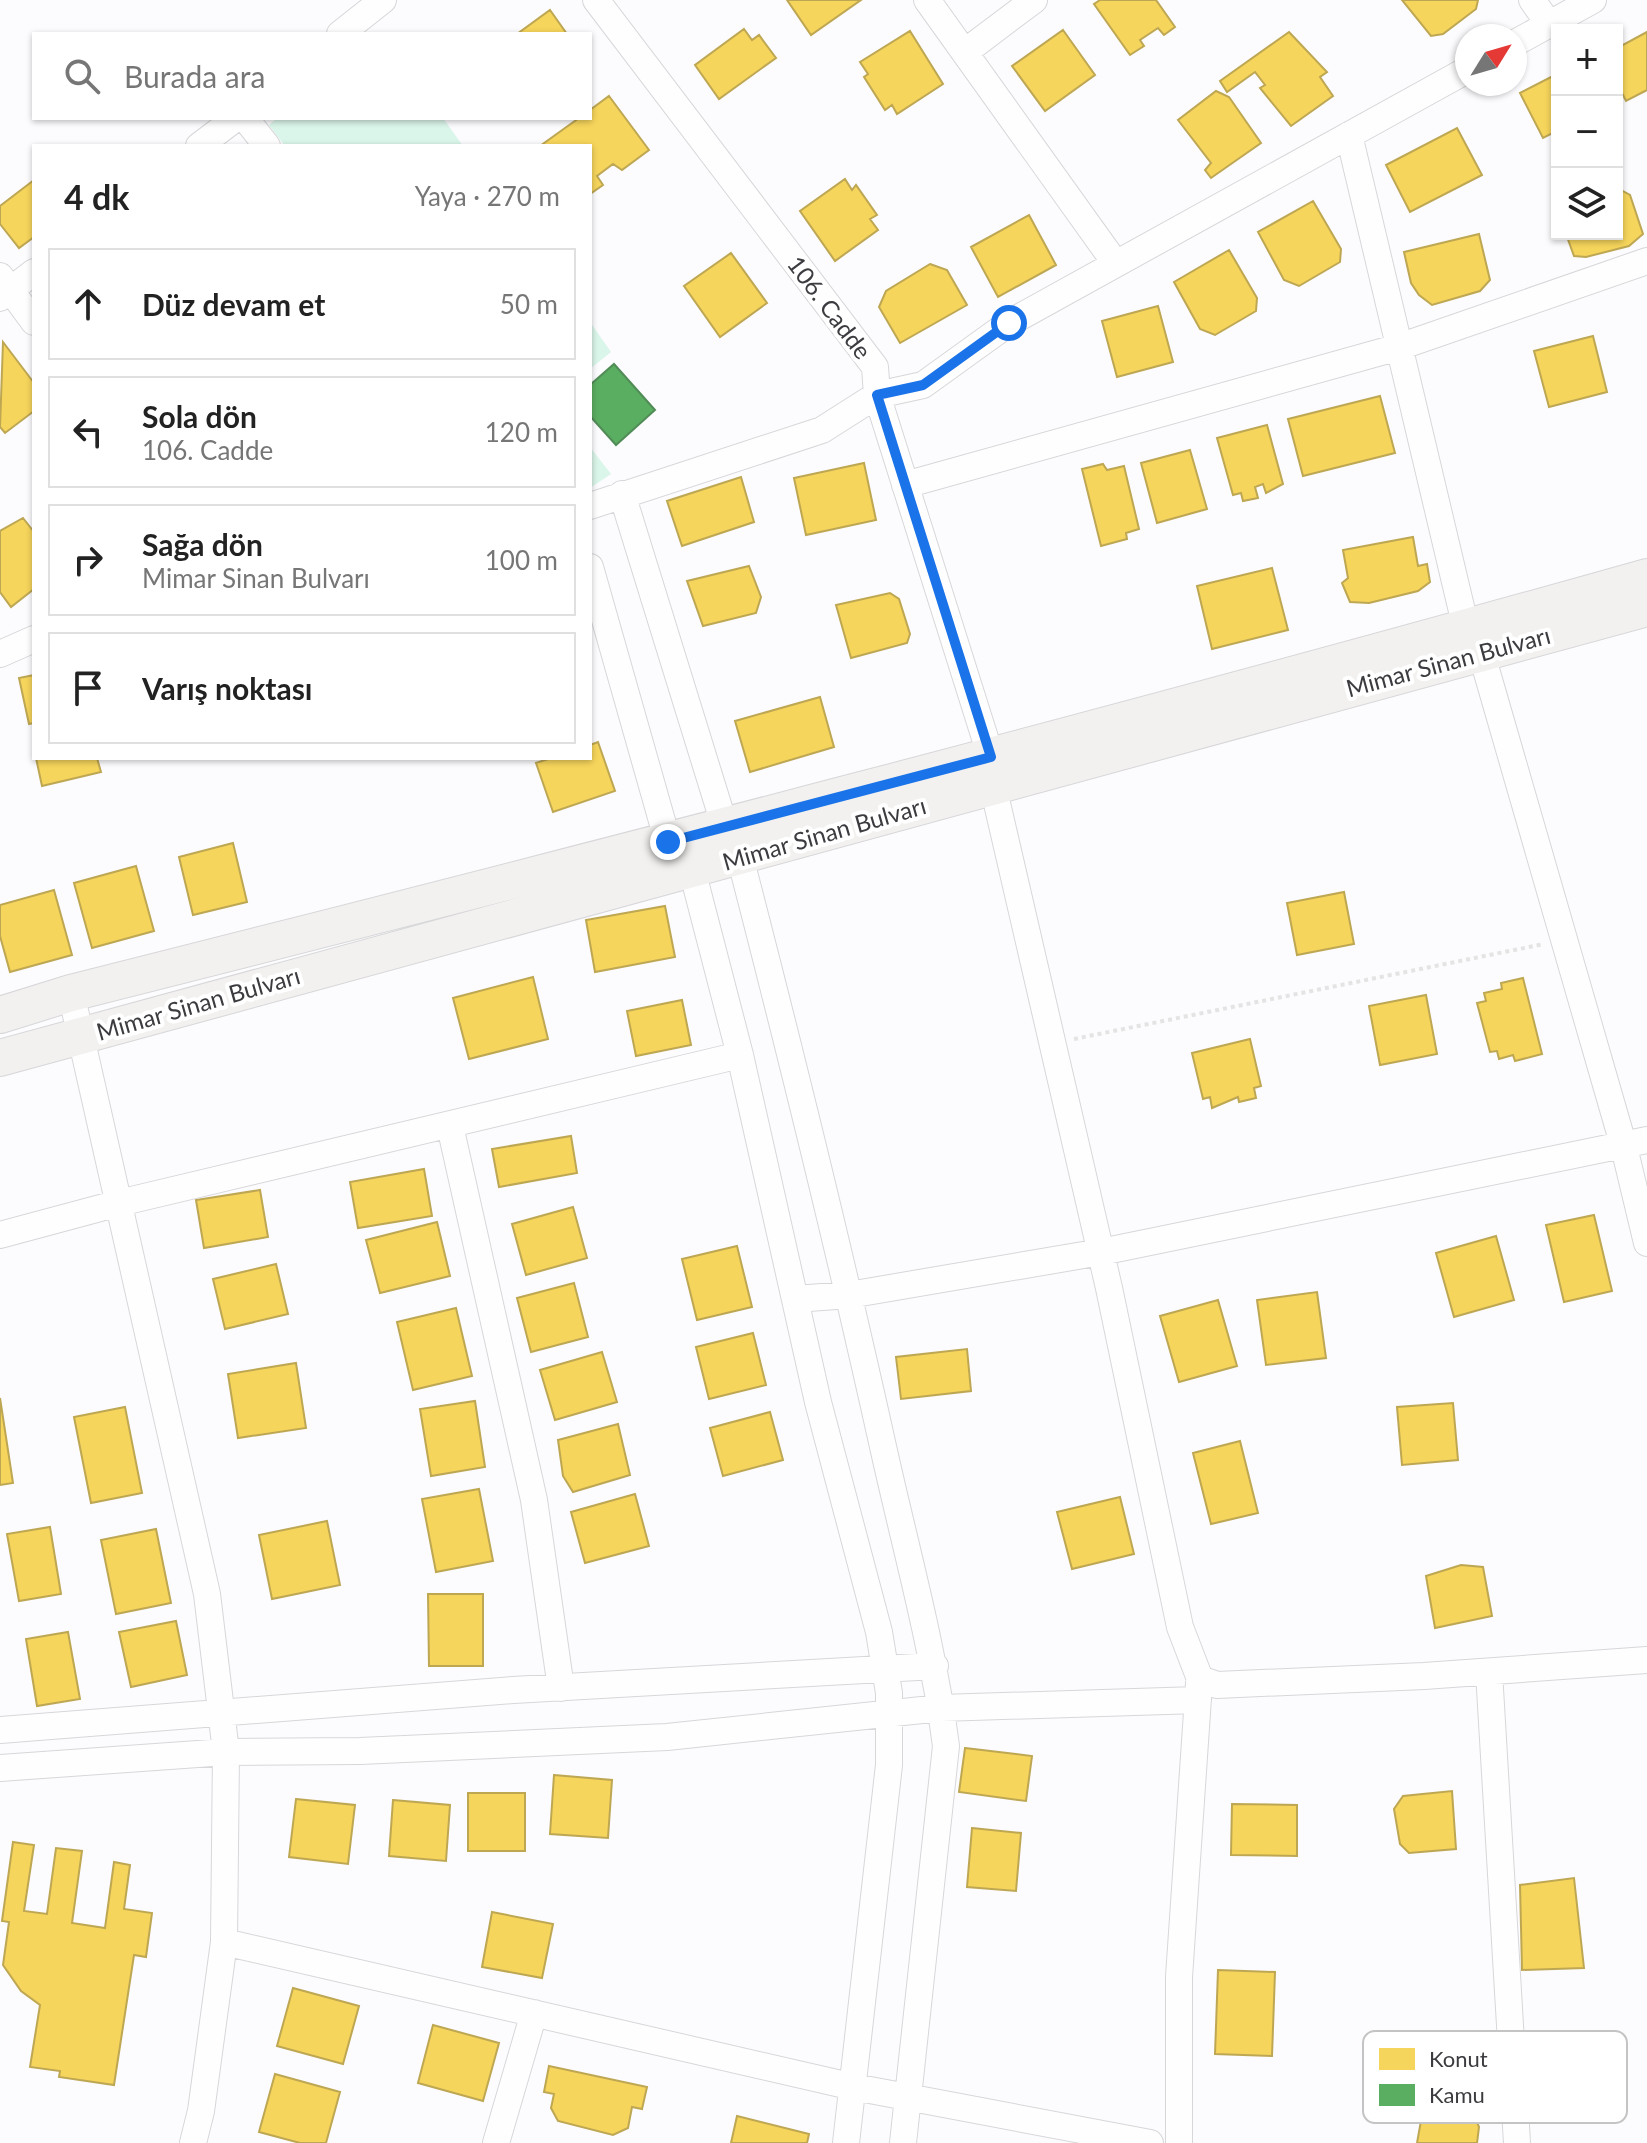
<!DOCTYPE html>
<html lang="tr">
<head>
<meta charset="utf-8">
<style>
	:root { --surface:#fff; --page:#f2f2f2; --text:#222; --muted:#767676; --line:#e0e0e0 }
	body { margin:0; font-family:Lato,sans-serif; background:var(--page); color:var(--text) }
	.controls { position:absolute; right:24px; top:24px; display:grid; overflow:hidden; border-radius:0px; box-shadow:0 2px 6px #0004 }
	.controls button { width:72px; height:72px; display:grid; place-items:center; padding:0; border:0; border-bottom:2px solid var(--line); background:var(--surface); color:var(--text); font:40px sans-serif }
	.compass { position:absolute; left:1455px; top:24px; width:72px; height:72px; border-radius:50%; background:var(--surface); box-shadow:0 2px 6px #0004; rotate:53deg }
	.stop { position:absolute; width:24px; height:24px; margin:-18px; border:6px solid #1a73e8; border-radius:50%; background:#fff }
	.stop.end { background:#1a73e8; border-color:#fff; box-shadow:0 2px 8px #0008 }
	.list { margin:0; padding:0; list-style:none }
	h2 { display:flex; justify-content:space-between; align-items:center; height:104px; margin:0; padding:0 32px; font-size:34px }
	h2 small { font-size:26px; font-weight:400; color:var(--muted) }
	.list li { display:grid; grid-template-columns:52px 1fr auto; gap:24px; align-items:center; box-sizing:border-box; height:112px; margin:0 16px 16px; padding:0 16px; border:2px solid var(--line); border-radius:0px }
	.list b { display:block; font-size:30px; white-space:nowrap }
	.list p { margin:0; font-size:26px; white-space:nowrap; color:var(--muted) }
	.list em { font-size:26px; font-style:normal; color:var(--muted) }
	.icon { flex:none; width:44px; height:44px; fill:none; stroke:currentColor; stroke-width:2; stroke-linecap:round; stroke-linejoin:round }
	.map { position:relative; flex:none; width:1647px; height:2143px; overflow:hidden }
	.search { position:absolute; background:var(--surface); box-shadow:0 2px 6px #0004; left:32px; top:32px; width:560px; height:88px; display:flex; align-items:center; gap:20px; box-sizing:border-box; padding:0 28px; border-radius:0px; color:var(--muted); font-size:30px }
	.panel { position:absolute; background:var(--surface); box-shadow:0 2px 6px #0004; left:32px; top:144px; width:560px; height:616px; border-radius:0px }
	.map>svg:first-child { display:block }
</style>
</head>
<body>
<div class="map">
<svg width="1647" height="2143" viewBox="0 0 1647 2143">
	<rect width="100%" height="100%" fill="#fcfbfd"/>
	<path fill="#daf5e9" d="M277 118H443L463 146H285L269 125Z
		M590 322 611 352 590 369Z
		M590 447 611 474 590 488Z"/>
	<path fill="#f6d55c" stroke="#bea753" stroke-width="2" d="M787 0H861L811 35Z
		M1100 0H1156L1175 27 1164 35 1158 28 1140 40 1144 46 1130 55 1094 4Z
		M1402 0H1478L1476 9 1443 34 1431 36Z
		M550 10 567 34H517Z
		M744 29 752 40 759 35 776 58 719 99 695 65Z
		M1063 30 1095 75 1045 111 1012 66Z
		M910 31 943 84 897 114 892 105 885 110 864 77 868 74 860 62Z
		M1289 32 1327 72 1320 77 1333 96 1291 126 1260 88 1265 85 1255 72 1227 92 1220 81Z
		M1647 32V90L1626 101 1617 83V48Z
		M1557 74V131L1543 138 1520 93Z
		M1216 91 1229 97 1261 143 1211 178 1205 170 1211 163 1178 120Z
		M609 96 649 150 622 170 613 164 597 176 603 185 590 194V146H540L579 118H590V110Z
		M1457 128 1482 175 1410 212 1386 165Z
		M845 179 852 190 856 185 877 215 870 219 878 230 835 261 800 211Z
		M34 180V237L19 248 0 224V206Z
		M1621 190 1630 195 1643 234 1629 246 1586 257 1574 256 1566 234H1617V191Z
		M1313 201 1341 249 1340 262 1299 286 1284 280 1258 232Z
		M1029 215 1056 265 998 297 971 247Z
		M1479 234 1490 280 1480 291 1432 305 1419 295 1411 283 1404 252Z
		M1229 250 1257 298 1256 311 1215 335 1200 329 1174 282Z
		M731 253 767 303 720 337 684 286Z
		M930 264 947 270 967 305 900 343 879 307 886 291Z
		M1158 306 1173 362 1117 377 1102 321Z
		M1593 336 1607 392 1549 407 1534 351Z
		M3 342 34 383V411L5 433 0 427Z
		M1380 396 1395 453 1303 476 1288 419Z
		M1267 425 1283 484 1266 493 1263 484 1255 487 1258 498 1243 501 1241 493 1233 495 1217 438Z
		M1190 450 1207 509 1157 523 1141 463Z
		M864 463 876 520 806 535 794 478Z
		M1103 464 1107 470 1124 466 1139 529 1126 533 1127 539 1101 546 1082 469Z
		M741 477 754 522 682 546 667 501Z
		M23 518 34 532V589L11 607 0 592V531Z
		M1413 537 1418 566 1427 564 1430 582 1418 591 1369 603 1350 602 1342 583 1348 578 1343 550Z
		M749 566 761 597 756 613 703 626 687 581Z
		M1272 568 1288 630 1212 649 1197 586Z
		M890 593 899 599 910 634 907 643 851 658 836 605Z
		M34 675V723L29 724 19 678Z
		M820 697 834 747 750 772 735 721Z
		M598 742 615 791 553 812 536 763 551 758H590V745Z
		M36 758H97L101 772 42 786Z
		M233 843 247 902 193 915 179 857Z
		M136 866 154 931 92 948 74 883Z
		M54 890 72 955 10 972 0 936V905Z
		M1344 892 1354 944 1297 955 1287 903Z
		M665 906 675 957 595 972 586 920Z
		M533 977 548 1039 469 1059 453 998Z
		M1523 978 1542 1054 1515 1061 1513 1055 1499 1059 1497 1051 1490 1052 1477 1003 1486 1001 1484 993 1502 989 1501 983Z
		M1426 995 1437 1054 1380 1065 1369 1006Z
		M682 1000 691 1045 636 1056 627 1011Z
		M1250 1039 1261 1086 1254 1088 1256 1098 1239 1102 1238 1097 1212 1108 1210 1097 1203 1099 1192 1053Z
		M571 1136 577 1173 499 1187 492 1149Z
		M424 1169 432 1216 358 1228 350 1182Z
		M260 1190 268 1237 204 1248 196 1200Z
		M573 1207 587 1258 526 1275 512 1224Z
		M1594 1215 1612 1291 1564 1302 1546 1225Z
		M437 1222 450 1276 380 1293 366 1240Z
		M1496 1236 1514 1300 1454 1317 1436 1253Z
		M737 1246 752 1307 697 1320 682 1259Z
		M276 1264 288 1314 225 1329 213 1279Z
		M574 1283 588 1337 531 1352 517 1298Z
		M1317 1292 1326 1358 1266 1365 1257 1300Z
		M1218 1300 1237 1366 1179 1382 1160 1316Z
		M456 1308 472 1376 413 1390 397 1322Z
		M753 1333 766 1385 709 1399 696 1347Z
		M967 1349 971 1391 901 1399 896 1357Z
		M602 1352 617 1402 555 1420 540 1370Z
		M296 1363 306 1428 238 1438 228 1374Z
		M0 1398 13 1483 0 1485Z
		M475 1401 485 1467 431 1476 420 1409Z
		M1453 1403 1458 1460 1402 1465 1397 1407Z
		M125 1407 142 1493 91 1503 74 1417Z
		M770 1412 783 1460 723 1476 710 1428Z
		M618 1424 630 1475 573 1492 563 1476 558 1440Z
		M1240 1441 1258 1513 1211 1524 1193 1453Z
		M479 1489 493 1561 436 1572 422 1499Z
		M635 1494 649 1546 585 1563 571 1512Z
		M1120 1497 1134 1554 1072 1569 1057 1512Z
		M327 1521 340 1585 272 1599 259 1535Z
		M50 1527 61 1594 19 1601 7 1534Z
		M156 1529 171 1603 116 1614 101 1540Z
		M1461 1565 1483 1567 1492 1616 1435 1628 1426 1576Z
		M428 1594H483V1666H429Z
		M176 1621 187 1675 131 1687 119 1632Z
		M68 1632 80 1699 37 1706 26 1639Z
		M965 1748 1032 1756 1026 1801 959 1792Z
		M554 1775 612 1780 608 1838 550 1834Z
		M1452 1791 1456 1849 1409 1853 1400 1844 1394 1809 1403 1796Z
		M468 1793H525V1851H468Z
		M296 1799 355 1805 348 1864 289 1857Z
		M393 1800 450 1805 446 1861 389 1856Z
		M1232 1804 1297 1805V1856L1231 1855Z
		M972 1828 1021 1833 1016 1891 967 1887Z
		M13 1842 34 1845 24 1911 47 1914 56 1848 82 1851 72 1923 105 1928 114 1862 130 1865 124 1909 152 1913 146 1957 134 1955 114 2085 59 2077 60 2071 30 2067 40 2005 21 1991 3 1965 9 1922 2 1921Z
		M1574 1878 1584 1968 1522 1970 1520 1885Z
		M492 1912 553 1924 542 1978 482 1967Z
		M1218 1970 1275 1972 1272 2056 1215 2054Z
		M293 1988 359 2006 343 2064 277 2046Z
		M433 2025 499 2043 483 2101 418 2083Z
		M549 2066 647 2087 642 2109 632 2107 628 2128 613 2135 558 2121 551 2108 554 2094 544 2092Z
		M275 2074 340 2092 326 2143H300L259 2132Z
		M1432 2106 1474 2115 1479 2127 1477 2143H1417L1422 2115Z
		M737 2116 809 2134 807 2143H731Z"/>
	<path fill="#5aae61" stroke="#518c57" stroke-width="2" d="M614 364 655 410 616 445 590 416V385Z"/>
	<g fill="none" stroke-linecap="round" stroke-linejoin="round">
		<defs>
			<path id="street" d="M596 0 875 367 877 395 991 757
				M927 0 1116 264
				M1532 0 1549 24
				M340 34 383 0
				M1515 43 1593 0
				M965 52 1034 0
				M245 118 267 146
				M1349 135 1466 628
				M199 146 236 118
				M0 276 34 322
				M0 298 34 272
				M905 485 1399 347 1647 261
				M622 494 725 827
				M590 506 822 430 877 395 923 385 1009 323 1467 70
				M590 567 668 842
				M1481 652 1624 1147 1647 1243
				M0 654 34 639
				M993 786 1109 1288 1180 1627 1200 1679 1217 1685 1424 1676 1647 1660
				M740 857C791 1054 840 1252 884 1451 906 1550 933 1645 946 1746L903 2143
				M692 870 740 1055 818 1402 879 1632 889 1693V1765L846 2143
				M71 993 207 1594 226 1752 224 1942 201 2111 193 2143
				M450 1126 534 1500 561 1688
				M0 1235 119 1203 740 1055
				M795 1299 849 1295 1101 1252 1647 1140
				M1489 1672 1517 2143
				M0 1730 513 1690 935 1666
				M0 1768 226 1752 360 1751 667 1737 941 1708 1198 1700
				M224 1942 854 2087 1150 2143
				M496 2143 534 2013
				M1179 2143V1977L1199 1683"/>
			<path id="secondary" d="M0 1015 71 993C598 860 1124 724 1647 577
				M0 1058 1647 608"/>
		</defs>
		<use href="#street" stroke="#d7d6d9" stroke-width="28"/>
		<use href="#secondary" stroke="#d7d6d9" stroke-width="38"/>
		<path stroke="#e4e4e4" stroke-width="4" stroke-dasharray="4 4" stroke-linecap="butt" d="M1074 1039 1544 944"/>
		<use href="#street" stroke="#fffeff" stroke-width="26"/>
		<use href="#secondary" stroke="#f2f1ef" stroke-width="36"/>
	</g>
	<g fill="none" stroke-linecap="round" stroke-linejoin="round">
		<path stroke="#1a73e8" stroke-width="10" d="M668 842 991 757 877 395 923 385 1009 323"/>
	</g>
	<g text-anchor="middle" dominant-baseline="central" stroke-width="8" stroke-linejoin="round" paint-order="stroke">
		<g font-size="24" fill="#3c3b3f" stroke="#fff">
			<text transform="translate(830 307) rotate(53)">106. Cadde</text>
			<text transform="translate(1448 661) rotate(-15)">Mimar Sinan Bulvarı</text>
			<text transform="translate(824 833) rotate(-16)">Mimar Sinan Bulvarı</text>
			<text transform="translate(198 1003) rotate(-16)">Mimar Sinan Bulvarı</text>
		</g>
	</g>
	<rect x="1363" y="2031" width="264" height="92" rx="12" fill="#fff" stroke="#c4c4c5" stroke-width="2"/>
	<rect x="1379" y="2048" width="36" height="22" fill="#f6d55c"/>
	<rect x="1379" y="2084" width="36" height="22" fill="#5aae61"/>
	<g font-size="22" fill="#3c3b3f">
		<text x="1429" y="2067">Konut</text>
		<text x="1429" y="2103">Kamu</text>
	</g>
</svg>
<div class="controls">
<button>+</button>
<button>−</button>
<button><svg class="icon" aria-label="layers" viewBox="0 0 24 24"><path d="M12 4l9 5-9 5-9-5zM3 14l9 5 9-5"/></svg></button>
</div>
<svg class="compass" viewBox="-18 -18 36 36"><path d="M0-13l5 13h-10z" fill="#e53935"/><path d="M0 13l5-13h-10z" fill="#767676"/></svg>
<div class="stop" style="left:1009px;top:323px"></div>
<div class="stop end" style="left:668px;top:842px"></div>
<div class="search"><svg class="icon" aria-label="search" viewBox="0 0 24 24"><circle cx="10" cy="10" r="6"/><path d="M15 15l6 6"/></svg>Burada ara</div>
<section class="panel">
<h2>4 dk<small>Yaya · 270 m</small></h2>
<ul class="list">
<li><svg class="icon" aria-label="ahead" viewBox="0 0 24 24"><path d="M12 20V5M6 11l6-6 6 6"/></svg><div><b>Düz devam et</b></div><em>50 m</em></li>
<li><svg class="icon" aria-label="left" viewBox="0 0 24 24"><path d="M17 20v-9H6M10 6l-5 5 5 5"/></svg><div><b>Sola dön</b><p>106. Cadde</p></div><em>120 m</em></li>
<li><svg class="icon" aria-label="right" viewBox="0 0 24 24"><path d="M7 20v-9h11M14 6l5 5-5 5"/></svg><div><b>Sağa dön</b><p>Mimar Sinan Bulvarı</p></div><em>100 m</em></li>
<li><svg class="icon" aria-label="arrive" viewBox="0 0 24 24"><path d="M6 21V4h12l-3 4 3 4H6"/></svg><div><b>Varış noktası</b></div></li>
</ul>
</section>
</div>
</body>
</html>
